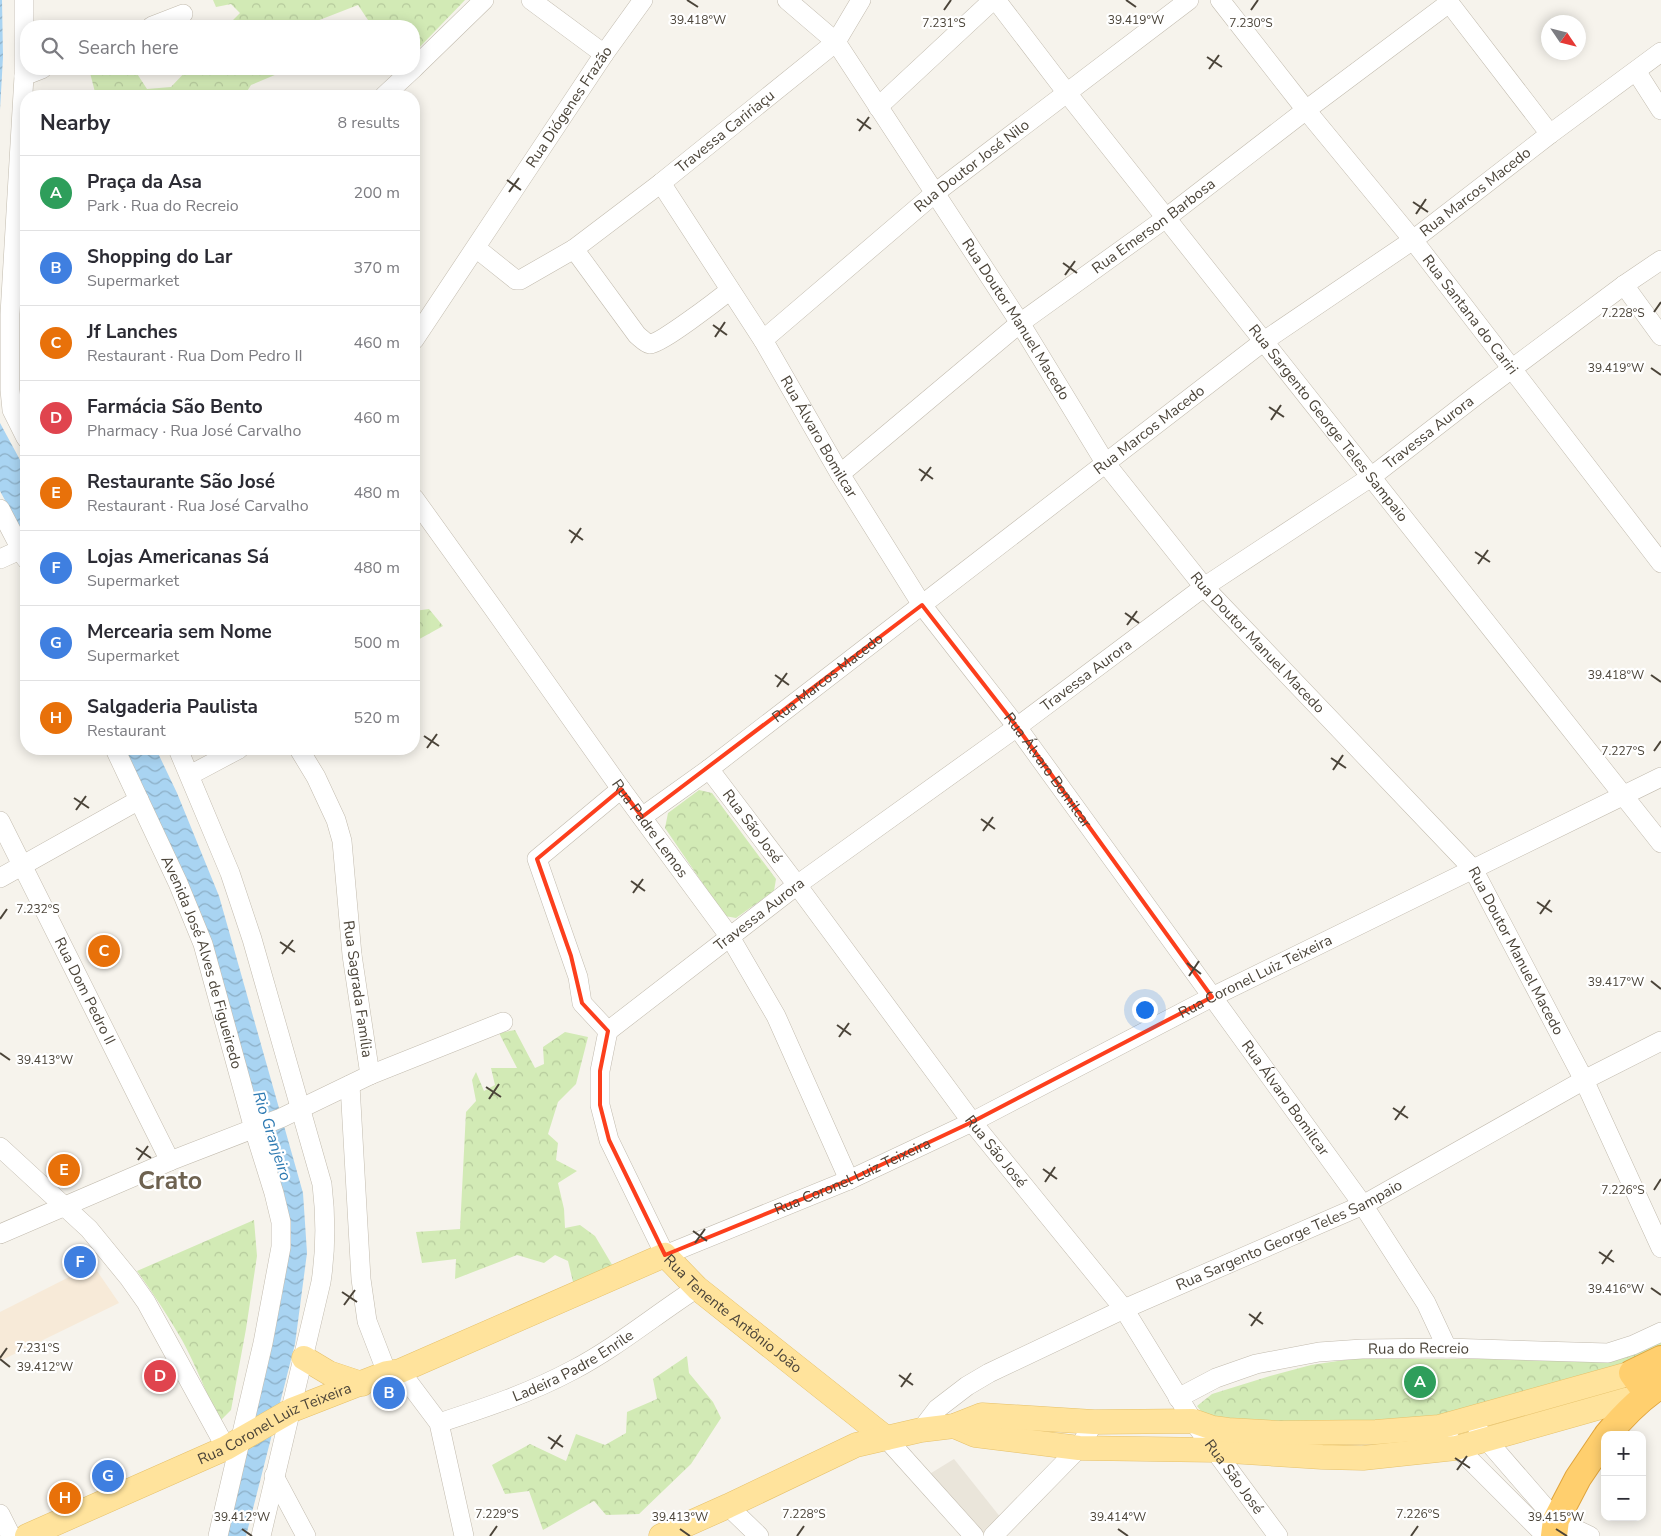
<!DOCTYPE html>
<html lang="en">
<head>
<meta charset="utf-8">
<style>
	:root { --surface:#fff; --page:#f7f7f7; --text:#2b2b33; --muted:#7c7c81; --line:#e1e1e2; --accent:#fc3f1d }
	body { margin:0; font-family:"Nunito Sans",sans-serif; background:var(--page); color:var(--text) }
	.controls { position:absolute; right:15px; bottom:15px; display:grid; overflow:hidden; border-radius:10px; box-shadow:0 2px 12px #0003 }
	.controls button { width:45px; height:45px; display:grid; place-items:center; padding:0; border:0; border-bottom:1px solid var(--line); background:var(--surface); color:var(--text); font:25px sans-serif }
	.compass { position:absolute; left:1541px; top:15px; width:45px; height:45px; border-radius:50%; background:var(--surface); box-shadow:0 2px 12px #0003; rotate:125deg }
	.you { position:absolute; left:1144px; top:1009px; width:18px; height:18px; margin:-12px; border:4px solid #fff; border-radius:50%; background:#1a73e8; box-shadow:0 0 0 8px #1a73e833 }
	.badge { display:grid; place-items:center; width:32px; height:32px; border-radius:50%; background:var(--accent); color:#fff; font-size:16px; font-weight:700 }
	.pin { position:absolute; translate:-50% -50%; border:2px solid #fff; box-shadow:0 1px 5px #0006 }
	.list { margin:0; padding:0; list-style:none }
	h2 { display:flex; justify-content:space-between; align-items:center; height:65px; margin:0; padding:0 20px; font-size:21px }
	h2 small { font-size:16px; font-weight:400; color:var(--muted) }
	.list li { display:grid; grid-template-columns:32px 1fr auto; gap:15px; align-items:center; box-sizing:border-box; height:75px; padding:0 20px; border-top:1px solid var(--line) }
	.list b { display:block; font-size:19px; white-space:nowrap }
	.list p { margin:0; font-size:16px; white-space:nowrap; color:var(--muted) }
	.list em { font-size:16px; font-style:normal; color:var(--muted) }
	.icon { flex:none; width:28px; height:28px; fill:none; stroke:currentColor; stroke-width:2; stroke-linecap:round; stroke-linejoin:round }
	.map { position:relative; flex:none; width:1661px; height:1536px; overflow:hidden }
	.search { position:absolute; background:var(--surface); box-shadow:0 2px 12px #0003; left:20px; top:20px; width:400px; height:55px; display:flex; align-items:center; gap:12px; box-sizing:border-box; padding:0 18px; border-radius:20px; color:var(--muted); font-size:19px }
	.panel { position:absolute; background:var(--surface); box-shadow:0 2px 12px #0003; left:20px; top:90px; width:400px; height:665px; border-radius:20px }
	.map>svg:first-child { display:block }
</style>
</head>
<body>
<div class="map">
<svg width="1661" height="1536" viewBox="0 0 1661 1536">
	<defs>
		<pattern id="forest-crowns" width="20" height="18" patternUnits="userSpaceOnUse" patternTransform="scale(1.25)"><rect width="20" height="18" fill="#d2eab5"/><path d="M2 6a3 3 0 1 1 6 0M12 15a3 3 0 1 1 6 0" fill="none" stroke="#b6ca9c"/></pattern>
		<pattern id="water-waves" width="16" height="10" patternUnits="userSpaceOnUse" patternTransform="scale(1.25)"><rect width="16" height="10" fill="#a9d4f2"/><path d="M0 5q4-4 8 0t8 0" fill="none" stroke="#8caec5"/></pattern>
	</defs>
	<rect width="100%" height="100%" fill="#f6f3ec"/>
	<path fill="#eae5da" d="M954 1459 1001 1518 981 1535 928 1475Z"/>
	<path fill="#f7ead8" d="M93 1265 119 1303 0 1361V1312Z"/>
	<path fill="url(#forest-crowns)" d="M213 0H465L414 53V26H372L358 5 304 26H227L240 13 231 4 216 7Z
		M89 69H110L117 75 131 69H134L147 89 171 87 188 69H289L251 85 244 96H96Z
		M429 609 443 626 414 642V611Z
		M699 790 712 793 776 879 774 891 736 918 725 916 665 828 668 813Z
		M515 1030 535 1068 544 1064 543 1047 565 1032 588 1037 576 1084 558 1102 548 1134 558 1143 556 1160 577 1171 558 1183 564 1209 565 1228 580 1225 595 1236 614 1268 574 1286 568 1261 555 1255 544 1263 517 1255 455 1279 456 1259 422 1263 416 1232 460 1229 466 1112 476 1101 472 1080 476 1072 484 1091 495 1085 491 1068H517L499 1033Z
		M254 1220 257 1256 246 1329 231 1410 219 1422C207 1394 196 1366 182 1340 168 1316 153 1293 137 1271Z
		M1661 1340V1353L1459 1420 1210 1423 1197 1406 1212 1394 1270 1376 1311 1365 1351 1359H1485L1594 1361Z
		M687 1356 689 1373 713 1402 721 1418 691 1464 639 1514 606 1515 594 1501 543 1530 529 1491 505 1494 492 1465 530 1444 566 1461 576 1434 605 1445 626 1433 627 1412 657 1399 653 1379Z"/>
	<path fill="url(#water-waves)" d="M0 0H2L3 57 0 110Z
		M0 423 26 471V539L0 491Z
		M125 749H156L177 793 219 896 303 1193 307 1253 295 1344 246 1536H227L282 1295 289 1232 285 1197 263 1132 195 905 156 815Z"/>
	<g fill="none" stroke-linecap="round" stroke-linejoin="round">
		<defs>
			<g id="minor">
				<path d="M24 0V76L10 314V390L12 410 26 438"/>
				<path d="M531 0 604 54"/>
				<path id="s1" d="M787 0 836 42 1020 323 1106 464 1204 587 1473 869 1584 1080 1661 1248"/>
				<path id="s2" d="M996 0 1067 93 1661 843"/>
				<path id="s3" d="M1220 0 1306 110 1413 240 1661 563"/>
				<path d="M1447 0 1550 134"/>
				<path d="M152 26 183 14"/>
				<path d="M414 68 484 0"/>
				<path d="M1636 71 1661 110"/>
				<path d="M24 76 42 69"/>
				<path d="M384 96 413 69"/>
				<path d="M878 107 993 0"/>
				<path id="s4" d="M661 183 763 340 840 474 922 605 1017 727 1363 1205 1426 1303 1447 1348"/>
				<path id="s5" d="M476 248 516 280H520L574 249 661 183 836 42 861 0"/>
				<path d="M574 249 637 335C641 338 645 343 650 344 659 345 719 299 730 290"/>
				<path d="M1624 285 1661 336"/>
				<path id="s6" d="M414 340 604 54 643 0"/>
				<path id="s7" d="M763 340 935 193 1189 0"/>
				<path id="s8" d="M840 474 1020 323 1166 218 1306 110 1449 3"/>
				<path id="s9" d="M414 498 493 608 621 789 730 937 776 1016 849 1180"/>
				<path d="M0 509 26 559"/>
				<path d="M0 559 22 549"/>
				<path id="s10" d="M115 749 178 883 203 944 254 1129 274 1193 281 1222V1247L263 1343 218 1536"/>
				<path d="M178 749 230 873 252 939 322 1184C326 1217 326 1249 321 1282L261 1536"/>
				<path id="s11" d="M709 769 797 885 972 1122 1124 1309 1193 1421 1278 1536"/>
				<path d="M190 775 239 749"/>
				<path id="s12" d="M642 817 709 769 1264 341 1413 240 1550 134 1661 52"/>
				<path id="s13" d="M0 821 170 1161"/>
				<path d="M0 878 139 800"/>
				<path id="s14" d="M608 1031 600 1071V1105L609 1140 665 1255 849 1180 972 1122 1212 997 1661 777"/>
				<path id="s15" d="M608 1031 797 885 1017 727 1204 587 1371 477 1478 394 1624 285 1661 260"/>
				<path d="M608 1031 582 1003 578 977 537 859 621 789"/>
				<path d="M370 1075 503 1022"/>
				<path d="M350 1085 361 1279 367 1321 387 1373"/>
				<path d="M0 1147 89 1229 129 1278 146 1302 226 1448"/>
				<path d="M0 1234 170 1161 281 1118 370 1075 352 955 342 841 336 820 316 777 299 749"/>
				<path d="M400 1371 439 1423 464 1536"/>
				<path id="s16" d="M1178 1398 1216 1378 1256 1364 1319 1352 1362 1349 1447 1348 1608 1353 1633 1345 1661 1332"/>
				<path id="s17" d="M439 1423C485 1408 530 1393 573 1370 617 1347 655 1315 697 1288"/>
				<path id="s18" d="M921 1430 937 1409 967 1386 989 1373 1124 1309 1363 1205 1584 1080 1661 1041"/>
				<path d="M1478 1430 1556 1520 1590 1536"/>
				<path d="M886 1438 974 1536"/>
				<path d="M1450 1440 1546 1536"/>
				<path d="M274 1476 306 1536"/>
				<path d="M728 1506 759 1536"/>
				<path d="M0 1514 11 1536"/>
				<path d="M993 1536 1079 1448 1094 1422"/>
			</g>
			<g id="major">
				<path d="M304 1358 329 1373 362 1384"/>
				<path d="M954 1426 975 1435 1079 1448 1214 1450 1322 1457 1363 1458 1456 1448 1647 1394"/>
				<path id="s19" d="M27 1536 226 1448 292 1410 387 1373 400 1371 665 1255 697 1288 886 1438"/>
				<path d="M661 1536 728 1506 856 1445 921 1430 954 1426 982 1415 1094 1422 1193 1421 1213 1428 1228 1430 1278 1433 1376 1432 1439 1427 1632 1373"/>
			</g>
			<path id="highway" d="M1647 1394 1632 1373 1661 1359
				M1607 1435C1623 1416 1640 1398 1661 1385
				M1554 1536 1556 1520 1578 1478 1605 1438"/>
		</defs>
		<use href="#minor" stroke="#c2bbae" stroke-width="20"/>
		<use href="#major" stroke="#e6c16a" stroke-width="25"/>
		<use href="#highway" stroke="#e0a43c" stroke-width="28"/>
		<use href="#minor" stroke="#fff" stroke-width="19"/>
		<use href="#major" stroke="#ffe39c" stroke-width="24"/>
		<use href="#highway" stroke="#ffcf6e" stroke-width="26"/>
	</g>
	<path fill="none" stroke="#fc3f1d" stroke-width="4" stroke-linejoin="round" d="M922 605 1017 727 1212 997 972 1122 849 1180 665 1255 609 1140 600 1105V1071L608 1031 582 1003 571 956 537 859 621 789 642 817Z"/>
	<path fill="none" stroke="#4b4439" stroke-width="2" d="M687 0 698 7M1126 0 1136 7M944 10 951 0M1251 10 1258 0M1207 57 1222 67M1209 69 1219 55M857 119 871 129M859 131 869 117M507 180 521 190M509 192 519 178M1413 202 1428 212M1416 214 1426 199M1063 263 1077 273M1065 275 1075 261M1654 312 1661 302M713 325 727 335M715 337 725 322M1651 368 1661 375M1269 407 1284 417M1271 420 1281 405M919 469 933 479M921 481 931 467M569 530 583 540M571 543 581 528M1475 552 1490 562M1478 564 1488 550M1125 613 1139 623M1127 625 1137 611M775 675 789 685M1651 675 1661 682M777 687 787 673M424 736 439 746M427 748 437 734M1654 751 1661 741M1331 758 1346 768M1333 770 1343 755M74 798 89 808M76 810 86 796M981 819 995 829M983 831 993 817M631 881 645 891M633 893 643 879M1537 902 1552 912M1540 914 1550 900M0 919 7 909M280 942 295 952M282 954 293 940M1187 963 1201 974M1189 976 1199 961M1651 981 1661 989M837 1025 851 1035M839 1037 849 1023M0 1053 10 1060M486 1087 501 1097M489 1099 499 1084M1393 1108 1408 1118M1395 1120 1405 1106M136 1148 151 1158M138 1160 148 1146M1043 1169 1057 1179M1045 1182 1055 1167M1654 1190 1661 1179M693 1231 707 1241M695 1243 705 1229M1599 1252 1614 1262M1602 1264 1612 1250M1651 1288 1661 1295M342 1292 357 1302M344 1305 355 1290M1249 1314 1263 1324M1251 1326 1261 1312M0 1358 7 1348M0 1359 10 1367M899 1375 913 1385M901 1387 911 1373M548 1437 563 1447M551 1449 561 1435M1455 1458 1470 1468M1457 1470 1467 1456M242 1529 252 1536M680 1529 690 1536M1118 1529 1128 1536M1556 1529 1567 1536M490 1536 497 1526M797 1536 804 1526M1411 1536 1418 1526"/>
	<g text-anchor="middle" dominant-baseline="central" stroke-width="4.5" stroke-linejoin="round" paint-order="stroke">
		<g font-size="15" fill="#4b4439" stroke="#fff">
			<text stroke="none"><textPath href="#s6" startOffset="280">Rua Diógenes Frazão</textPath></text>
			<text stroke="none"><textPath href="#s5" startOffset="309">Travessa Caririaçu</textPath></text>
			<text stroke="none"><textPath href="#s7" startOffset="272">Rua Doutor José Nilo</textPath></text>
			<text stroke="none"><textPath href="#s12" startOffset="1042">Rua Marcos Macedo</textPath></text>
			<text stroke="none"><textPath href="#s8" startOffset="400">Rua Emerson Barbosa</textPath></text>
			<text stroke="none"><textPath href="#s3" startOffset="402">Rua Santana do Cariri</textPath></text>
			<text stroke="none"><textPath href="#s1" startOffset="395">Rua Doutor Manuel Macedo</textPath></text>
			<text stroke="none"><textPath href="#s2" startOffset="538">Rua Sargento George Teles Sampaio</textPath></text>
			<text stroke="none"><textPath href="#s12" startOffset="638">Rua Marcos Macedo</textPath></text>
			<text stroke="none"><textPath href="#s15" startOffset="1016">Travessa Aurora</textPath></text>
			<text stroke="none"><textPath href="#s4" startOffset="299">Rua Álvaro Bomilcar</textPath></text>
			<text stroke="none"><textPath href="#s1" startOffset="800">Rua Doutor Manuel Macedo</textPath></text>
			<text stroke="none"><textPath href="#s15" startOffset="596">Travessa Aurora</textPath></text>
			<text stroke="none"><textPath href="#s12" startOffset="232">Rua Marcos Macedo</textPath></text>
			<text stroke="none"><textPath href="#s4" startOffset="704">Rua Álvaro Bomilcar</textPath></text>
			<text stroke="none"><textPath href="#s11" startOffset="72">Rua São José</textPath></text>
			<text stroke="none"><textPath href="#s9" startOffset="406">Rua Padre Lemos</textPath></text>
			<text stroke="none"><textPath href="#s15" startOffset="191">Travessa Aurora</textPath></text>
			<text stroke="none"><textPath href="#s1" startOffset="1205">Rua Doutor Manuel Macedo</textPath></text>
			<text stroke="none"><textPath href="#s10" startOffset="231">Avenida José Alves de Figueiredo</textPath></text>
			<text stroke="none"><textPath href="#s14" startOffset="892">Rua Coronel Luiz Teixeira</textPath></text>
			<text transform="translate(358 989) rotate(82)">Rua Sagrada Família</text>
			<text stroke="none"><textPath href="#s13" startOffset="190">Rua Dom Pedro II</textPath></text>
			<text stroke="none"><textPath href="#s4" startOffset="1109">Rua Álvaro Bomilcar</textPath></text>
			<text stroke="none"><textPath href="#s11" startOffset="478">Rua São José</textPath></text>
			<text stroke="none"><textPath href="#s14" startOffset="442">Rua Coronel Luiz Teixeira</textPath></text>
			<text stroke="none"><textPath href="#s18" startOffset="420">Rua Sargento George Teles Sampaio</textPath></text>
			<text stroke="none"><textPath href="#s19" startOffset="788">Rua Tenente Antônio João</textPath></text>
			<text stroke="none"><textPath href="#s16" startOffset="249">Rua do Recreio</textPath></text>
			<text stroke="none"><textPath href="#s17" startOffset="146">Ladeira Padre Enrile</textPath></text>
			<text stroke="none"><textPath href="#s19" startOffset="272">Rua Coronel Luiz Teixeira</textPath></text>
			<text stroke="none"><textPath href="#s11" startOffset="882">Rua São José</textPath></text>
		</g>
		<g font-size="16" font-style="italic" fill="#2e7ab2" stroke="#fff">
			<text transform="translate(272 1136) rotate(72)">Rio Granjeiro</text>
		</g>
		<g font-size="25" font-weight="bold" fill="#6e6250" stroke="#fff">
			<text x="170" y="1181">Crato</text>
		</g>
	</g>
	<g font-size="12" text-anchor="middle" fill="#4b4439" stroke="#fff" stroke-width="4.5" stroke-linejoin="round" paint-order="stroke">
		<text x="698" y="24">39.418°W</text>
		<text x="1136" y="24">39.419°W</text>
		<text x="944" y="27">7.231°S</text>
		<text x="1251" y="27">7.230°S</text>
		<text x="1623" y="317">7.228°S</text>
		<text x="1616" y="372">39.419°W</text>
		<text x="1616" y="679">39.418°W</text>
		<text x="1623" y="755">7.227°S</text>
		<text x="38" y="913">7.232°S</text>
		<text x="1616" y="986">39.417°W</text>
		<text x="45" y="1064">39.413°W</text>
		<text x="1623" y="1194">7.226°S</text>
		<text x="1616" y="1293">39.416°W</text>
		<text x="38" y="1352">7.231°S</text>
		<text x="45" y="1371">39.412°W</text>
		<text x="497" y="1518">7.229°S</text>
		<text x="804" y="1518">7.228°S</text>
		<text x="1418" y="1518">7.226°S</text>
		<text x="242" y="1521">39.412°W</text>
		<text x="680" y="1521">39.413°W</text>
		<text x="1118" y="1521">39.414°W</text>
		<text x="1556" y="1521">39.415°W</text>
	</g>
</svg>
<div class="controls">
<button>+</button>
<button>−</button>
</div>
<svg class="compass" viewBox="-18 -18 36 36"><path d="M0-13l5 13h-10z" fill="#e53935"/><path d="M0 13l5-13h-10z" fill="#7c7c81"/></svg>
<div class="you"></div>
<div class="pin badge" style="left:1420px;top:1382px;background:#2e9e5b">A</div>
<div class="pin badge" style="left:389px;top:1393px;background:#3f7fe0">B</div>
<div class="pin badge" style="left:104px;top:951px;background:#e8710a">C</div>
<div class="pin badge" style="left:160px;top:1376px;background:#e0444e">D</div>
<div class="pin badge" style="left:64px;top:1170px;background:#e8710a">E</div>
<div class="pin badge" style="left:80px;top:1262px;background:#3f7fe0">F</div>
<div class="pin badge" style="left:108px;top:1476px;background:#3f7fe0">G</div>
<div class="pin badge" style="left:65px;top:1498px;background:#e8710a">H</div>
<div class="search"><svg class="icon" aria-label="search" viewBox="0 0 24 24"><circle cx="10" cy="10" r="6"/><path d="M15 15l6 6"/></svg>Search here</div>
<section class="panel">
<h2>Nearby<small>8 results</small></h2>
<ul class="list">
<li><span class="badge" style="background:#2e9e5b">A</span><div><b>Praça da Asa</b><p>Park · Rua do Recreio</p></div><em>200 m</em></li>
<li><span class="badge" style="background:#3f7fe0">B</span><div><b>Shopping do Lar</b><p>Supermarket</p></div><em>370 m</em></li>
<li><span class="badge" style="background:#e8710a">C</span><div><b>Jf Lanches</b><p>Restaurant · Rua Dom Pedro II</p></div><em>460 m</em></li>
<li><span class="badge" style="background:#e0444e">D</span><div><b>Farmácia São Bento</b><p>Pharmacy · Rua José Carvalho</p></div><em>460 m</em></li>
<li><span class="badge" style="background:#e8710a">E</span><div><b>Restaurante São José</b><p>Restaurant · Rua José Carvalho</p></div><em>480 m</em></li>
<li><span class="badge" style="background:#3f7fe0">F</span><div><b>Lojas Americanas Sá</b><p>Supermarket</p></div><em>480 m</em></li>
<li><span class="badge" style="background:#3f7fe0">G</span><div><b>Mercearia sem Nome</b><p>Supermarket</p></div><em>500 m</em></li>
<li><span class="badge" style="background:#e8710a">H</span><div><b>Salgaderia Paulista</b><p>Restaurant</p></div><em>520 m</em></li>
</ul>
</section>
</div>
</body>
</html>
